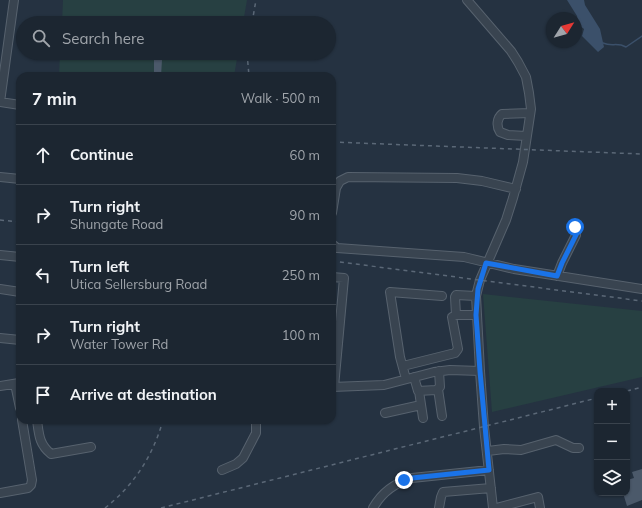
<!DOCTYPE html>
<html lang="en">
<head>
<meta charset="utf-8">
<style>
	:root { --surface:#1c2631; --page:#252e39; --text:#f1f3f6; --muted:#a0a5ab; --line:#3a434d }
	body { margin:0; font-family:Mulish,sans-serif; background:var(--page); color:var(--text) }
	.controls { position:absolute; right:12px; bottom:12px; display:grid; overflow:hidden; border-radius:8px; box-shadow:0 1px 3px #0004 }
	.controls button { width:36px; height:36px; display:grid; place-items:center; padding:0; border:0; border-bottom:1px solid var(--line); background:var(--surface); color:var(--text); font:20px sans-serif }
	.compass { position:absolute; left:546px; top:12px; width:36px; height:36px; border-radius:50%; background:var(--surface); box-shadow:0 1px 3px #0004; rotate:53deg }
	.stop { position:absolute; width:12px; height:12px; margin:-9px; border:3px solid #1a73e8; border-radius:50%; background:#fff }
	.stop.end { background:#1a73e8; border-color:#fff; box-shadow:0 1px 4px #0008 }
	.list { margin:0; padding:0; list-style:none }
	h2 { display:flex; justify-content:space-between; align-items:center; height:52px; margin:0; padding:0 16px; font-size:17px }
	h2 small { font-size:13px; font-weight:400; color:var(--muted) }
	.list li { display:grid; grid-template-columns:26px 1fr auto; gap:12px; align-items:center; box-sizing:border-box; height:60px; padding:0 16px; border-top:1px solid var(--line) }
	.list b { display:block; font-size:15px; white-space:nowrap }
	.list p { margin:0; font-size:13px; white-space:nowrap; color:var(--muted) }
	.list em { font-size:13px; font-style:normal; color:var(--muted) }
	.icon { flex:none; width:22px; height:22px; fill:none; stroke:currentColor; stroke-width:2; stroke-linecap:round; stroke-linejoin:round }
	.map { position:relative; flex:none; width:642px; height:508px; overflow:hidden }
	.search { position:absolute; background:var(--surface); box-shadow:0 1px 3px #0004; left:16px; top:16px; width:320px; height:44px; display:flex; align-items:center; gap:10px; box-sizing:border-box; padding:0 14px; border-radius:22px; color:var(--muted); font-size:15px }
	.panel { position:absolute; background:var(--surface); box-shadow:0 1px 3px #0004; left:16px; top:72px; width:320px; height:352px; border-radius:12px }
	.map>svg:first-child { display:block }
</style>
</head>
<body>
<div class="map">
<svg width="642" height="508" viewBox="0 0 642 508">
	<rect width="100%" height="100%" fill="#253241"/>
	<path fill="#274042" d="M63 0H247L243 23H62Z
		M60 53H238L234 76H59Z
		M483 294 642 311V377L492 412Z"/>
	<path fill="#3b506a" d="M567 0H584L585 5 600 29 604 47 598 52 582 36 584 29 579 25 577 16Z"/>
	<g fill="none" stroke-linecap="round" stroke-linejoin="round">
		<path stroke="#3b506a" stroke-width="1.5" d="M603 43C612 47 617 42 626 47L642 36"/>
	</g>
	<path fill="#4b596a" d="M154 60H162L161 76H154Z
		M642 469V500L627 506 623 493H627V480L634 478 632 472Z"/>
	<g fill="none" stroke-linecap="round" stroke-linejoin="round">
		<defs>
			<path id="minor" d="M14 0 0 102 20 105
				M467 0 511 51 518 62 526 77 529 93 531 109 523 162 513 198 506 220 480 280 476 296 480 371 484 427 493 508
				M526 136 508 135 500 132C496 126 497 118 502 114L530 113
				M0 177 20 179
				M332 213 336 188 340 181 348 177 457 178 482 181 516 189
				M332 244 337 248 464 257 514 269 642 289
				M0 255 20 257
				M557 276 562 263 576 235 575 227
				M332 277 344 278 334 387
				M0 289 20 292
				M456 315H476
				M0 338 20 340
				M403 366 455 353 458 349 452 317 456 315 455 297 456 295 476 296
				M414 377 418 391 436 390 440 387 439 371
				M406 379 400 357 390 292 442 296
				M15 384 20 408
				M0 386 19 383
				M332 387 384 385 434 372 450 370 480 371
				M438 389 442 416
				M419 391 423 418
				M385 413 421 405
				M37 420C39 435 39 444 51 454L91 447
				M488 451 504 449 521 450 556 440 573 448H579
				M222 470 236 464 243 458 256 433V420
				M0 493 28 488 31 485 32 480 22 420
				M373 508C382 492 394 483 412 478L489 470
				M439 508 441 497 443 492 491 488
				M496 508 538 497 540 508"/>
		</defs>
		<use href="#minor" stroke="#57626e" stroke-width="10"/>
		<use href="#minor" stroke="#394450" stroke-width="8"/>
		<path stroke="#5b6877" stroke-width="1.5" stroke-dasharray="4 4" stroke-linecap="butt" d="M252 23 256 0
			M247 53 249 76
			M332 142 642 154
			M0 220 20 222
			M332 261 642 301
			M627 391 642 387
			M105 508C134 485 153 456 163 420
			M161 508 597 398"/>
	</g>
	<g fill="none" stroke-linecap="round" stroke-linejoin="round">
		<path stroke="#1a73e8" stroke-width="5" d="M404 480 412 478 489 470 480 371 476 315 478 289 486 263 557 276 562 263 576 235 575 227"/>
	</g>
</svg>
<div class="controls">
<button>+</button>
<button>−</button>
<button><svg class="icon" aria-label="layers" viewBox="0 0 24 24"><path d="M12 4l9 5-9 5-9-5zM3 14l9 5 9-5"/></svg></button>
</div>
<svg class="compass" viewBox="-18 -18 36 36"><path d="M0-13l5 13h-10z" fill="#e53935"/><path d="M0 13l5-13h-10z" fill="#a0a5ab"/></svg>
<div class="stop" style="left:575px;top:227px"></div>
<div class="stop end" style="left:404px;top:480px"></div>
<div class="search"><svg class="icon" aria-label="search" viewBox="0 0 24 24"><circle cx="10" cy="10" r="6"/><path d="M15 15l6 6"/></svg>Search here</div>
<section class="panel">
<h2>7 min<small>Walk · 500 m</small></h2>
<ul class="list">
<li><svg class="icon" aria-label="ahead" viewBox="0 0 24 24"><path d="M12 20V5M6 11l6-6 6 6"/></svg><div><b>Continue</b></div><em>60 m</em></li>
<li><svg class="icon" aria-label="right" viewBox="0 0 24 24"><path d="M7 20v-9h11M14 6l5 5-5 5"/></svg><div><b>Turn right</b><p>Shungate Road</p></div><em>90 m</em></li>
<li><svg class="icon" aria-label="left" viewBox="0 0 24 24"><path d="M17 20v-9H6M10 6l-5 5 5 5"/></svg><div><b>Turn left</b><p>Utica Sellersburg Road</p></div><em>250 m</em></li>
<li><svg class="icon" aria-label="right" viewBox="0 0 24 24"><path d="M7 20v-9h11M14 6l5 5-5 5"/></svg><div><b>Turn right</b><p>Water Tower Rd</p></div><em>100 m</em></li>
<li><svg class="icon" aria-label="arrive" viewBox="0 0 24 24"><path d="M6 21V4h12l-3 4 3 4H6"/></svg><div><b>Arrive at destination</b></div></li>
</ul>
</section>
</div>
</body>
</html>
